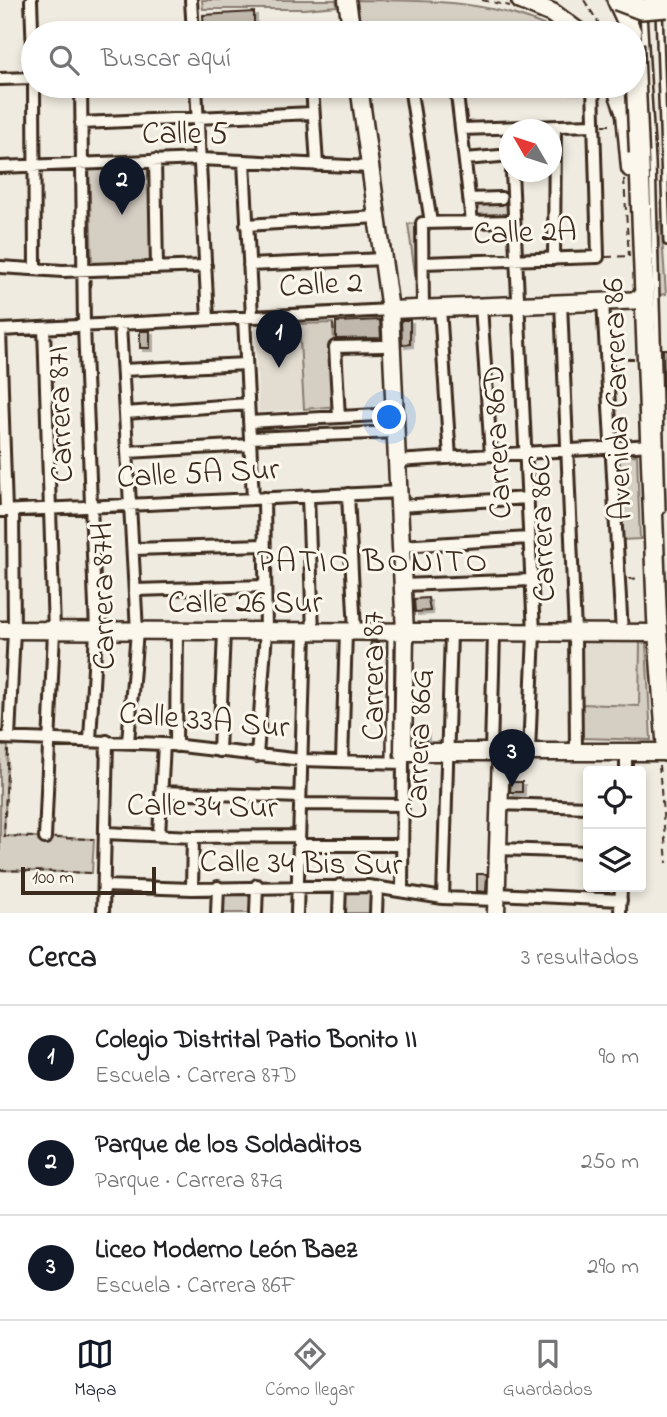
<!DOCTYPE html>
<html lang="es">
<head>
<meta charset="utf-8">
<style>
	:root { --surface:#fff; --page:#f2f2f2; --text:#202124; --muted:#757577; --line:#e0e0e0; --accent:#111827 }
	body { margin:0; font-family:"Indie Flower",sans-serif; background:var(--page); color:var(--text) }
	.controls { position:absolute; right:21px; bottom:21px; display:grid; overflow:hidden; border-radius:7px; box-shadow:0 4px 10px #0003 }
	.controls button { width:63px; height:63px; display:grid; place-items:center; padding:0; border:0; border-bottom:2px solid var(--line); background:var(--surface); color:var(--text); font:35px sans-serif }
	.compass { position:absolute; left:499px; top:119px; width:63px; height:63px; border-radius:50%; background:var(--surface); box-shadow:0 4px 10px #0003; rotate:309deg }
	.scale { position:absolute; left:21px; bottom:18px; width:135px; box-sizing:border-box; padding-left:7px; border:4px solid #3b2a1e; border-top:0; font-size:19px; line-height:24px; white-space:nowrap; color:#3b2a1e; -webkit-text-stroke:5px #fbf7ec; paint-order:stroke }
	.you { position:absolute; left:390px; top:418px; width:24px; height:24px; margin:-18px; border:5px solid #fff; border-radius:50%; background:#1a73e8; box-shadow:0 0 0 10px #1a73e833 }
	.badge { display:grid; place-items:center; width:46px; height:46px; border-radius:50%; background:var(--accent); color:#fff; font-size:23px; font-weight:700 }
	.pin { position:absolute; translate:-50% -58px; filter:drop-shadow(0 2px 4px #0008) }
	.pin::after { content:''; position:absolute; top:37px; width:24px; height:21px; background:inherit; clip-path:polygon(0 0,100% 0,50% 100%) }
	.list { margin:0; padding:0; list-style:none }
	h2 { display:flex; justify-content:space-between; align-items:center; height:91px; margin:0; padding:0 28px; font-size:30px }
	h2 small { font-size:23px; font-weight:400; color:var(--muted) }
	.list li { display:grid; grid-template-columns:46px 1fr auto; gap:21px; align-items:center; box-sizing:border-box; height:105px; padding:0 28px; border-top:2px solid var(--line) }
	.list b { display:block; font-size:26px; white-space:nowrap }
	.list p { margin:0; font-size:23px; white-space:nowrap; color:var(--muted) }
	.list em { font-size:23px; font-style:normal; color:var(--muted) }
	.icon { flex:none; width:38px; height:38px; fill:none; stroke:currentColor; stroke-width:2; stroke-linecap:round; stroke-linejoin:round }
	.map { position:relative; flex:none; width:667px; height:913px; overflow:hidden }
	.search { position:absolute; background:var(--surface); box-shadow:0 4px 10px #0003; left:21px; right:21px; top:21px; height:77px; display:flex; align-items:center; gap:18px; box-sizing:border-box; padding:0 24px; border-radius:38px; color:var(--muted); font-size:26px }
	.sheet { height:406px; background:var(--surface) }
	nav { display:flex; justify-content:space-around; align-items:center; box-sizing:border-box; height:98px; border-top:2px solid var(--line); background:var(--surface); font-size:19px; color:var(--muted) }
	nav a { display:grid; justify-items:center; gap:4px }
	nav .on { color:var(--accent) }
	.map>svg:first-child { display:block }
</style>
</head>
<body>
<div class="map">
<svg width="667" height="913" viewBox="0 0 667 913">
	<defs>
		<filter id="shadow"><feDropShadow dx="3" dy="3" stdDeviation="0" flood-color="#0004"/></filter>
	</defs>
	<rect width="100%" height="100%" fill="#f0ebe0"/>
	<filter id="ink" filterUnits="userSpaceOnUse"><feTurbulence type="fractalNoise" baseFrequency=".0143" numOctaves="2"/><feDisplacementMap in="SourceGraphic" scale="14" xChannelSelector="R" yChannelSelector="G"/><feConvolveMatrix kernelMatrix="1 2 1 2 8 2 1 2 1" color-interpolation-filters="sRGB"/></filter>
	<g filter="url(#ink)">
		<path fill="#e2dcd1" d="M299 324 304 409 259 412 255 327Z
			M582 640 640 642 639 706 581 704Z"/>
		<path fill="#d5cec3" stroke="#887c70" stroke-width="2" d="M202 0H336L337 6 304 9H203Z
			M357 0C426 0 497 0 558 32L361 33Z
			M152 166 155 263 92 265 89 168Z
			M508 201 509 216 476 219 475 203Z
			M661 221 666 294 658 295 659 222Z
			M419 223V301L408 224Z
			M333 323 338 406 304 409 299 324Z
			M637 455 640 539 622 540 619 456Z
			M640 642 646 643 651 740 581 738V704L639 706Z
			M0 746H8L4 836 94 839 92 873 0 870Z
			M344 890 375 891 374 913H343Z
			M222 892 253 893 252 913H221Z"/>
		<path fill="#c0b8ad" stroke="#3b2a1e" stroke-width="2" filter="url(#shadow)" d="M254 12V33H204L203 15Z
			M380 320 381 338 336 339V322Z
			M401 320H410V344L402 345Z
			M140 331H150V348H140Z
			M663 349H667V386L664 387Z
			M428 598 430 611 415 612 414 599Z
			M371 642 382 644 380 655 369 653Z
			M414 731H426V741H414Z
			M511 782H522V792H510Z
			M477 874H487L486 892 477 891Z"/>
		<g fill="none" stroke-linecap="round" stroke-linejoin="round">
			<defs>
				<path id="lane" d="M659 10 667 242
					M643 13 652 162 662 510
					M390 762 391 633"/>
				<path id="street" d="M31 0 33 56
					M191 0 193 33
					M94 33 193 30
					M0 79 33 78
					M34 86 35 269
					M81 86 84 326 96 631 90 740
					M196 86 208 319
					M312 86 317 165
					M410 86 431 223
					M456 86 472 222
					M81 123 313 113
					M461 129 594 125
					M465 159 500 156
					M155 160 157 268
					M244 161 252 317
					M0 167 200 159 370 167
					M512 172 534 633 529 752
					M469 199 501 198
					M246 225 377 217
					M554 259 555 127
					M423 263 598 257 593 86 457 87
					M249 265 383 259
					M0 267 63 271 206 266
					M603 301 622 633
					M561 303 575 633 576 752
					M481 306 491 455
					M440 308 450 458
					M423 309 422 223 514 221
					M244 318 253 499
					M120 324 137 631 128 742
					M44 328 54 631 45 838
					M0 330 390 310
					M0 330 6 511
					M123 370 246 364
					M125 413 248 404
					M339 417 335 347 382 346
					M249 422 395 414
					M250 438 396 432
					M128 452 250 445
					M397 461 651 445
					M348 494 355 632
					M308 496 313 632
					M399 506 528 498
					M0 511 399 492
					M401 546 529 538
					M133 549 264 545
					M403 585 531 580
					M136 590 265 586
					M0 738 164 744 302 760 403 763
					M9 738 14 630 13 511
					M176 746 177 631
					M219 751 224 632
					M491 752 494 633
					M257 756 266 632 264 498
					M342 761 346 632
					M626 771V752
					M161 792 300 797
					M300 804 403 805
					M499 804 588 807
					M105 833 193 837 299 836
					M159 835 164 744
					M299 845H402
					M498 849 588 852
					M104 886 192 889 368 886 443 898 496 900
					M192 889 193 837
					M402 890 403 757
					M496 894 621 900
					M443 898 451 633
					M103 913 107 741
					M217 913 218 887
					M256 913 257 885
					M297 913 305 632
					M339 913 340 885
					M376 913 377 887
					M620 913 621 887"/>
				<path id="secondary" d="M347 0 352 33
					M359 86 390 310 405 633 403 752H667
					M390 310 645 300
					M0 630 658 633
					M496 913 501 752"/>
				<path id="primary" d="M521 0 552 13 579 33
					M617 0 632 33
					M616 86 626 114 631 168
					M639 153 657 618 667 752"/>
			</defs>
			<use href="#lane" stroke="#3b2a1e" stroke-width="10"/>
			<use href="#street" stroke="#3b2a1e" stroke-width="16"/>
			<use href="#secondary" stroke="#3b2a1e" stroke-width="21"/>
			<use href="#primary" stroke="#3b2a1e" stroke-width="23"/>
			<path stroke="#3b2a1e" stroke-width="2" stroke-dasharray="7 5" stroke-linecap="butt" d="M482 0 510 6
				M584 0 605 33
				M603 125H614
				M624 179 629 257
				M606 257 629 256
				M333 324 334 336
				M615 359H634
				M629 579 641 578
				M8 750 4 836 35 837
				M659 765 667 863
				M54 838 94 839
				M0 870 93 873"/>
			<use href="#lane" stroke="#fbf7ec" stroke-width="5"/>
			<use href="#street" stroke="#fbf7ec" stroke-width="10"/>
			<use href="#secondary" stroke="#fbf7ec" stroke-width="16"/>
			<use href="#primary" stroke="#fbf7ec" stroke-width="18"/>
			<defs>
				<path id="primary-bridge" d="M634 43 639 153"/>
				<path id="highway-bridge" d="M617 0 641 9 667 7"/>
			</defs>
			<use href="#primary-bridge" stroke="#3b2a1e" stroke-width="23" stroke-linecap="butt"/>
			<use href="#highway-bridge" stroke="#3b2a1e" stroke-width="24" stroke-linecap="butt"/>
			<use href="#primary-bridge" stroke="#fbf7ec" stroke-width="18"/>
			<use href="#highway-bridge" stroke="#fbf7ec" stroke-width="19"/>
		</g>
	</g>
	<g text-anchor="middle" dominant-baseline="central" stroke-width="6" stroke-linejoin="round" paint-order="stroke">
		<g font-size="32" fill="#3b2a1e" stroke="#fbf7ec">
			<text x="185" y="135">Calle 5</text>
			<text transform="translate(525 234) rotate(-2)">Calle 2A</text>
			<text transform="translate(321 286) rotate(-3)">Calle 2</text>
			<text transform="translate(619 399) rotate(-92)">Avenida Carrera 86</text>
			<text transform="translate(62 414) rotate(-92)">Carrera 87I</text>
			<text transform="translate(499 442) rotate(-93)">Carrera 86D</text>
			<text transform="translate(198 475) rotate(-3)">Calle 5A Sur</text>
			<text transform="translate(544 528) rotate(-92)">Carrera 86C</text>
			<text transform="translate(105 596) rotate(-91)">Carrera 87H</text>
			<text x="245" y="604">Calle 26 Sur</text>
			<text transform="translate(375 676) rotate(-90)">Carrera 87</text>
			<text transform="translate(204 722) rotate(5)">Calle 33A Sur</text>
			<text transform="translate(421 744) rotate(-88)">Carrera 86G</text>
			<text transform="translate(202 808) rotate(1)">Calle 34 Sur</text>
			<text transform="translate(301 865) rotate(1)">Calle 34 Bis Sur</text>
		</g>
		<g font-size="33" letter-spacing="2" fill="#3b2a1e" stroke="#fbf7ec">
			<text x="373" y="563">PATIO BONITO</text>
		</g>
	</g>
</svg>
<div class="controls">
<button><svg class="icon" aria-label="locate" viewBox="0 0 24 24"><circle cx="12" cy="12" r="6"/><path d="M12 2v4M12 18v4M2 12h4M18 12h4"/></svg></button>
<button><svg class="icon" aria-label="layers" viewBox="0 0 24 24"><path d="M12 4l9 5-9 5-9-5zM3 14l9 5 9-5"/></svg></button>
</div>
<svg class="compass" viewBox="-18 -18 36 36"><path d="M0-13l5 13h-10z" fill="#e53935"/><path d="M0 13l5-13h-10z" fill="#757577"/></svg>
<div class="scale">100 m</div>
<div class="you"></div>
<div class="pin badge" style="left:279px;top:368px">1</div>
<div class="pin badge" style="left:122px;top:215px">2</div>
<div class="pin badge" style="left:512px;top:787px">3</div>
<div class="search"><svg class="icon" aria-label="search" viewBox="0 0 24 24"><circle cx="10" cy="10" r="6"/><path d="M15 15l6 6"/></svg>Buscar aquí</div>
</div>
<section class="sheet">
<h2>Cerca<small>3 resultados</small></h2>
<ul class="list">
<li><span class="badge">1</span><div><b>Colegio Distrital Patio Bonito II</b><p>Escuela · Carrera 87D</p></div><em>90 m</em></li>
<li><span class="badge">2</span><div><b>Parque de los Soldaditos</b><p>Parque · Carrera 87G</p></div><em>250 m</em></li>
<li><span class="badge">3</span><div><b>Liceo Moderno León Baez</b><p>Escuela · Carrera 86F</p></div><em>290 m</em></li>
</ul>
</section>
<nav>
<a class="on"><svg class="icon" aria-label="map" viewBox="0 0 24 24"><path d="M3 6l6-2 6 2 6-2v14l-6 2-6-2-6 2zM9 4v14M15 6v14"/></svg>Mapa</a>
<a><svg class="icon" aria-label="directions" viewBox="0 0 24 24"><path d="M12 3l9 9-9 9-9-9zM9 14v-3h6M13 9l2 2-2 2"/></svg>Cómo llegar</a>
<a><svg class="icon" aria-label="saved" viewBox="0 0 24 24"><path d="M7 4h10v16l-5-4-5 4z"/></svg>Guardados</a>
</nav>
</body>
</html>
